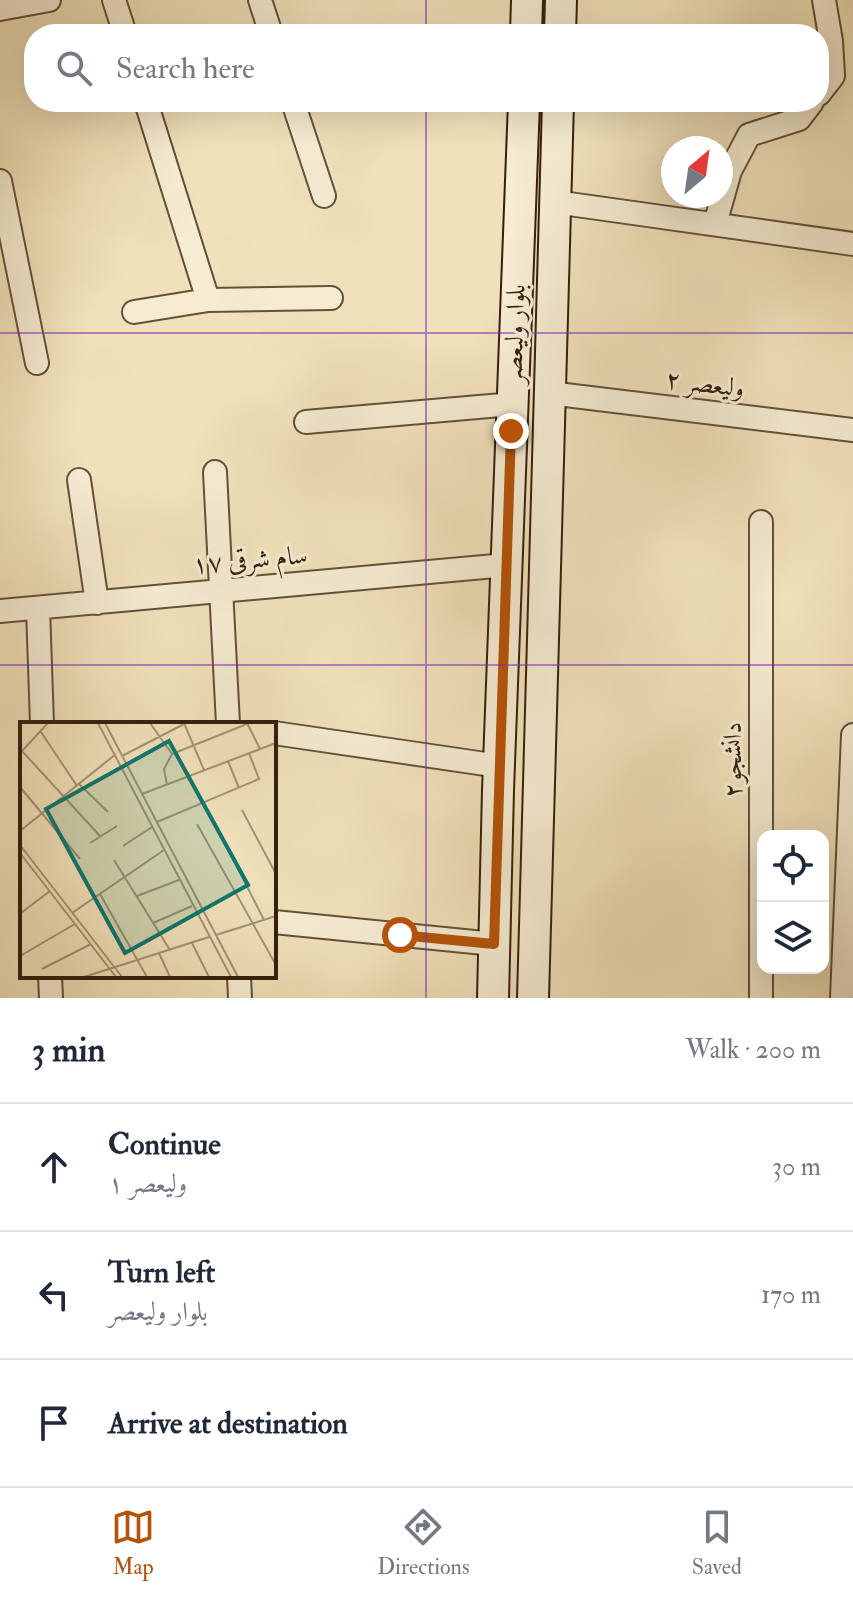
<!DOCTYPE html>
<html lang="en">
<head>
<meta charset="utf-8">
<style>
	:root { --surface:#fff; --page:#f2f2f3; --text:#1f2937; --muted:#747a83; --line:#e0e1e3; --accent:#b45309 }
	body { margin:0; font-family:"IM FELL Double Pica",Amiri,serif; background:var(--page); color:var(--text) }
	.controls { position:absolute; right:24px; bottom:24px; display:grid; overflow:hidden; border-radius:16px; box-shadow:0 8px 32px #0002 }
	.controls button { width:72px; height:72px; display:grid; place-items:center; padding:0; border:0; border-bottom:2px solid var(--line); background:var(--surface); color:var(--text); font:40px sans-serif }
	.compass { position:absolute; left:661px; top:136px; width:72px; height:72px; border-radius:50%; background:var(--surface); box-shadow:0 8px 32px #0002; rotate:29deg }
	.stop { position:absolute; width:24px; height:24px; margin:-18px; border:6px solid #b45309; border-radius:50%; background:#fff }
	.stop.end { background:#b45309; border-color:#fff; box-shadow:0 2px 8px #0008 }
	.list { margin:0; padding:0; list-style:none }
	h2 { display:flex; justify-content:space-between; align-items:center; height:104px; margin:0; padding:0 32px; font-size:34px }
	h2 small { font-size:26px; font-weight:400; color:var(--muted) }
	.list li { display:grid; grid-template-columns:52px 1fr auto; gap:24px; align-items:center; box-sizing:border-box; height:128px; padding:0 32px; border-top:2px solid var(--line) }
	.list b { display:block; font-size:30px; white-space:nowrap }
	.list p { margin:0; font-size:26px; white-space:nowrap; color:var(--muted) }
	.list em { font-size:26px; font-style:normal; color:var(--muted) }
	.icon { flex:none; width:44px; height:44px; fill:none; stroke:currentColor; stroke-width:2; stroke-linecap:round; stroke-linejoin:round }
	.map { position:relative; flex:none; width:853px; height:998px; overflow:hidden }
	.search { position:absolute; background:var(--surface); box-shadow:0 8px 32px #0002; left:24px; right:24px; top:24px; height:88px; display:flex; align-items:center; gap:20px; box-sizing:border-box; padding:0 28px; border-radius:32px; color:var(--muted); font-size:30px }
	.sheet { height:488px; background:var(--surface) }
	nav { display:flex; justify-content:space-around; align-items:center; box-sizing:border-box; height:112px; border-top:2px solid var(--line); background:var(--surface); font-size:22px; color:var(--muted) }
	nav a { display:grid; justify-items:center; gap:4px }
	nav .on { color:var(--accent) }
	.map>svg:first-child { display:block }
</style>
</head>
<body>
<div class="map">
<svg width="853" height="998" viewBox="0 0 853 998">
	<rect width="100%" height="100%" fill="#f0e1ba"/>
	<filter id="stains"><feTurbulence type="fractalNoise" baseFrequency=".0025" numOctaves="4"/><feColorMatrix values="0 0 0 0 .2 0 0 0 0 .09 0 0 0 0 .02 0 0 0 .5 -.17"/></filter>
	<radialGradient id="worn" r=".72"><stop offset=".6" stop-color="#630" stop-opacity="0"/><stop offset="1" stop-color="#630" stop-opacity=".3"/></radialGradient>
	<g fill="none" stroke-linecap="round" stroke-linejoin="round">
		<defs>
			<path id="street" d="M114 0 125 34
				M260 0 271 34
				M0 9 49 0
				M819 94 833 76 831 41 824 0
				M146 102 208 300
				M293 102 324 196
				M0 181 37 363
				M555 202 853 244
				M715 224 730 171 749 135 799 119 812 102
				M134 312 208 300 331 298
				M549 393 853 430
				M306 422 512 404
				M215 472 228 724
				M79 480 97 603
				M38 608 42 724
				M0 611 506 565
				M274 733 499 766
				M274 922 494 944
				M50 976 51 998
				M239 976 240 998
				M761 998V522
				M842 998 853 735"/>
			<path id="secondary" d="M526 34 527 0
				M560 34 561 0
				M493 998 498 790 524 102
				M533 998 558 102"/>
		</defs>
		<use href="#street" stroke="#63503a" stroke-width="26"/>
		<use href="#secondary" stroke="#341f0f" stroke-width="34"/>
		<use href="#street" stroke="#f5ecd2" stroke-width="22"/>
		<use href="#secondary" stroke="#f5ecd2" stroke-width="30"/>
	</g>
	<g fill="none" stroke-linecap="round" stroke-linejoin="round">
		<path stroke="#b45309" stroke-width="10" d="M400 935 494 944 511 431"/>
	</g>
	<path fill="none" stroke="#7b2cbf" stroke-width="2" stroke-opacity="0.55" d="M426 0V34M426 102V998M0 333H853M0 665H853"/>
	<g text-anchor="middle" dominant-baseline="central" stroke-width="6" stroke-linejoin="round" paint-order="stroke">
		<g font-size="26" fill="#341f0f" stroke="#f5ecd2">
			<text transform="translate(515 334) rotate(-88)">بلوار ولیعصر</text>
			<text transform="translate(705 384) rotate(7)">ولیعصر ۲</text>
			<text transform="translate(250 560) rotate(-5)">سام شرقی ۱۷</text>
			<text transform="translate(733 760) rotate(-90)">دانشجو۲</text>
		</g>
	</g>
	<g transform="translate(20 722)">
		<rect width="256" height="256" fill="#f0e1ba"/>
		<path fill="none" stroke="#a59376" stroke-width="2" d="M28 1 2 29 80 114M78 1 211 255M85 1 218 255M130 1 152 32 144 47 147 63M164 1 184 48M227 1 240 27M21 10 57 64M152 32 227 2M102 34 166 1M208 39 219 66M59 62 88 90M0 65 60 137M122 72 256 21M222 88 256 152M194 99 244 198M137 100 239 57 229 31M177 102 256 243M0 109 96 32M70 121 97 104M0 123 102 255M103 124 132 105M0 131 96 255M94 138 150 228M80 172 127 255M117 174 159 158M1 191 30 169M52 191 144 128M133 201 172 184M196 213 256 194M172 221 189 255M139 231 150 255M0 234 55 202M22 247 71 222M64 255 189 215"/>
		<path fill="#0f766e" fill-opacity="0.15" stroke="#0f766e" stroke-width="4" d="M149 19 228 163 105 231 26 87Z"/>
		<rect width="256" height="256" fill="none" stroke="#341f0f" stroke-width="4"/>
	</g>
	<rect width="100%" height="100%" filter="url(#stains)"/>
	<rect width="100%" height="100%" fill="url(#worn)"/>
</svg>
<div class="controls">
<button><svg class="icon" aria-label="locate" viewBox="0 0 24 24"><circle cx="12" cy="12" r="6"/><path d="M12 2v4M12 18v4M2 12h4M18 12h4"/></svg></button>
<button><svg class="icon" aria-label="layers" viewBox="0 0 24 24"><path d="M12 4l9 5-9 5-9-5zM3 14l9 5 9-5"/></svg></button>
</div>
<svg class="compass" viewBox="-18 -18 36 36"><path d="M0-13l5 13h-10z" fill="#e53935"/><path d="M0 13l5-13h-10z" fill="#747a83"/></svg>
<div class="stop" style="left:400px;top:935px"></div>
<div class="stop end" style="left:511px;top:431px"></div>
<div class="search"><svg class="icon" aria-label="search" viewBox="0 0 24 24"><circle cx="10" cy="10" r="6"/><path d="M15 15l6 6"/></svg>Search here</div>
</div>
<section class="sheet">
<h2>3 min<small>Walk · 200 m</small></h2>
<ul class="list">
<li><svg class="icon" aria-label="ahead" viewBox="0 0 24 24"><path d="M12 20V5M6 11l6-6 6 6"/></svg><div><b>Continue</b><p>ولیعصر ۱</p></div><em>30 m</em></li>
<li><svg class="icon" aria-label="left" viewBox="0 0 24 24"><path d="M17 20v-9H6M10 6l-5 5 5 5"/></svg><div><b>Turn left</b><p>بلوار ولیعصر</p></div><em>170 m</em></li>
<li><svg class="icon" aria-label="arrive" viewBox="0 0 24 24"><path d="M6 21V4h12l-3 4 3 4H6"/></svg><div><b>Arrive at destination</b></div></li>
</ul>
</section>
<nav>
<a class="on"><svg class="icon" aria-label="map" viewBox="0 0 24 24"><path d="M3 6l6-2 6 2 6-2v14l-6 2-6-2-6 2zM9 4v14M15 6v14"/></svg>Map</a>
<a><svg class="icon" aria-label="directions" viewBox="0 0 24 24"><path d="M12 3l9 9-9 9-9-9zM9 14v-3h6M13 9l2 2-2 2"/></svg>Directions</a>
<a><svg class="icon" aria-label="saved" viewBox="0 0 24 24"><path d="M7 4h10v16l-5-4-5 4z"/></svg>Saved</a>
</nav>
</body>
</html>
